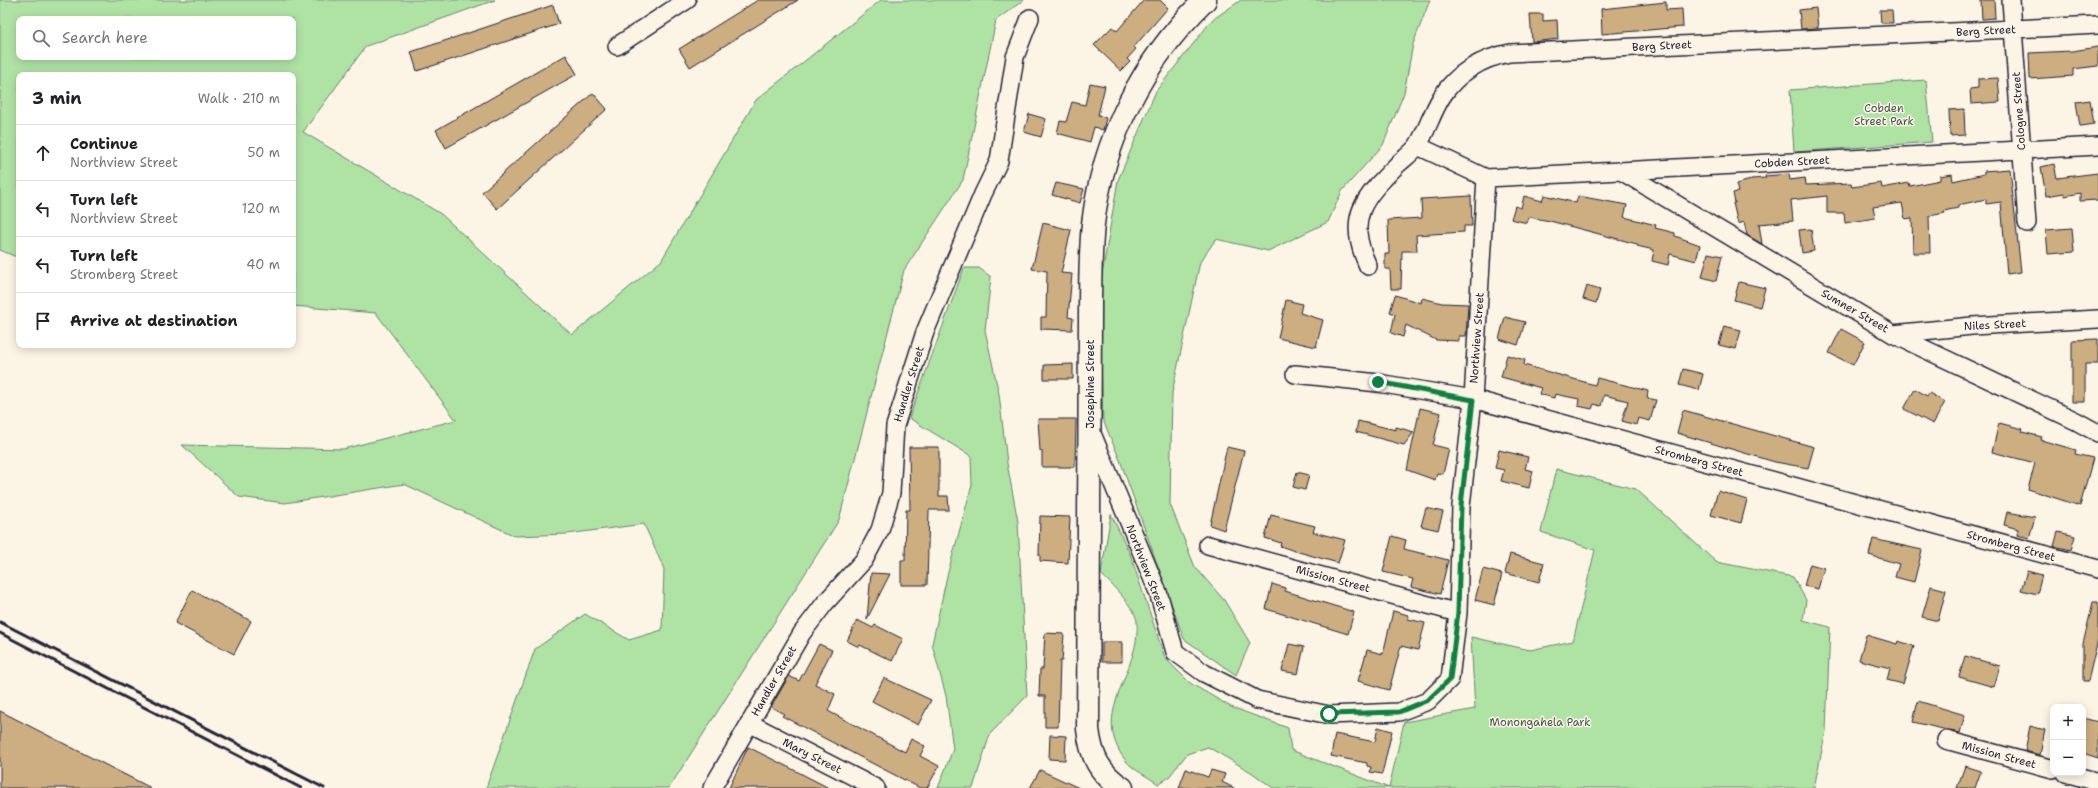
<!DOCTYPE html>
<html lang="en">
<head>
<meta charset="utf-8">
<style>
	:root { --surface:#fff; --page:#f6f6f6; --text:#202124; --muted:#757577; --line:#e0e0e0 }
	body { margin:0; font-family:"Shantell Sans",sans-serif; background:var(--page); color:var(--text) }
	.controls { position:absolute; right:12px; bottom:12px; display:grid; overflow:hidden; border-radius:8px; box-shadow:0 2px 10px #0003 }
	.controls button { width:36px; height:36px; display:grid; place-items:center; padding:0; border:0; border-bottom:1px solid var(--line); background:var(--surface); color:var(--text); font:20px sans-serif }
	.stop { position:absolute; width:12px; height:12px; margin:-9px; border:3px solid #0b8043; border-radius:50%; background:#fff }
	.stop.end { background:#0b8043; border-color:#fff; box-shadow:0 1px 4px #0008 }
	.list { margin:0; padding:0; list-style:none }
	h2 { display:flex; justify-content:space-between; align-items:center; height:52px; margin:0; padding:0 16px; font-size:17px }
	h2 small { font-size:13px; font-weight:400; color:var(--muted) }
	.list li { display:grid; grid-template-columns:26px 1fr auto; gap:12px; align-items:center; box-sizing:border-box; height:56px; padding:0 16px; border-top:1px solid var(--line) }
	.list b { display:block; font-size:15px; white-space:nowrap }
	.list p { margin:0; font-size:13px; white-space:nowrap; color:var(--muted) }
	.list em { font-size:13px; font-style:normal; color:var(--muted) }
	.icon { flex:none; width:22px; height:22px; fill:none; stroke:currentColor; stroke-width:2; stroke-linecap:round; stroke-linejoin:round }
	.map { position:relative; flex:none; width:2098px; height:788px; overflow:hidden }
	.search { position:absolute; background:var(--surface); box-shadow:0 2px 10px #0003; left:16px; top:16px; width:280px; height:44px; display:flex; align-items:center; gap:10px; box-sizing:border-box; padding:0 14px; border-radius:8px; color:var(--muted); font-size:15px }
	.panel { position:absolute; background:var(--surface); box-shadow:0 2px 10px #0003; left:16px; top:72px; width:280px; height:276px; border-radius:8px }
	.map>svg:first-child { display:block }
</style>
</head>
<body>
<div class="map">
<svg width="2098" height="788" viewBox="0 0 2098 788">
	<rect width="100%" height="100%" fill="#fcf5e5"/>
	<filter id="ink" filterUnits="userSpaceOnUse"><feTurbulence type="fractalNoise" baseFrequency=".025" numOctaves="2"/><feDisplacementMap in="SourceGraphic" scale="8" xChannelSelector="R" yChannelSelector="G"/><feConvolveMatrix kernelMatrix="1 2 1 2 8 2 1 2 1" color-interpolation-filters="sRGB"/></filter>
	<g filter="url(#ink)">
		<path fill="#afe3a4" stroke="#688270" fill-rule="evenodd" d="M0 0H495L366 46 303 132 441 214 572 335 661 261 756 100 881 0H1024L996 20 963 180 904 270 839 520 669 788H486L535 649 585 614 629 640 662 630 664 569 644 524 567 534 515 536 404 484 285 503 239 497 182 445 343 449 456 420 376 313 293 306V75H19V258L0 250ZM19 19H293V57H19Z
			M1241 0H1430L1413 44 1404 93 1383 145 1342 191 1328 222 1268 251 1216 239 1200 262 1172 393 1170 504 1195 567 1224 600 1250 643 1236 675 1184 639 1120 460 1103 420 1099 293 1118 180 1156 91 1212 20Z
			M1926 80 1932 142 1794 152 1790 90Z
			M964 268H979L991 277 985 330 999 394 1007 463 1018 522 1027 696 990 734 973 788H938L953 749 946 696 932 644 947 576 972 485 971 456 909 418Z
			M1556 469 1636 489 1716 562 1793 577 1806 600 1803 620 1830 627 1826 731 1814 788H1273L1251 772 1208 747 1187 754 1168 778 1158 784C1149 777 1133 770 1126 761 1088 713 1141 673 1137 622 1136 608 1111 584 1101 574L1111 514 1130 554 1165 658 1190 683 1231 707 1288 728 1291 750 1389 788 1404 722 1475 709 1471 637 1530 650 1573 641 1595 550 1541 532Z"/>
		<path fill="#ccae81" stroke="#22223b" d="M758 0H798L690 67 679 49Z
			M1144 0H1160L1168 8 1134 47 1136 49 1127 59 1130 62 1121 71 1094 45 1112 27 1117 31Z
			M1981 0H1994L1995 18 1982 19Z
			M1666 2V10L1682 9 1683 27 1602 34 1601 9Z
			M553 5 559 24 417 71 411 52Z
			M1816 8 1818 28 1801 29 1799 10Z
			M1880 10H1892L1893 23H1881Z
			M1530 14H1543V21L1557 20 1558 39 1532 42Z
			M2098 47V66L2073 69V76L2030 79 2029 53 2072 51Z
			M566 55 577 74 446 148 436 130Z
			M1998 78 2000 102 1971 104 1970 89 1978 88V79Z
			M1090 83 1105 86 1098 115 1106 118 1103 130 1094 127 1090 142 1057 133 1060 121 1066 122 1072 102 1085 105Z
			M593 93 607 109 497 209 482 192Z
			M2090 100 2094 124 2080 126 2076 102Z
			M1964 109 1965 135 1950 136 1949 110Z
			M1029 114 1046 119 1041 137 1024 132Z
			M2054 164 2057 178 2098 173V200L2080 201V193L2065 196 2064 193 2046 196 2041 167Z
			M2010 169 2021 272 2007 274 2001 202 1986 204V199L1958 205V208L1944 211 1945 213 1929 216 1930 253H1913L1912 218 1905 219 1902 203 1873 207 1875 218 1845 223 1844 213H1827V196L1791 200 1793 221 1759 224 1762 244 1747 235 1744 222 1738 224 1733 203H1735L1733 193 1738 192 1736 184 1751 180V179L1766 178 1765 176 1789 174 1790 180 1805 178 1806 185 1851 183 1852 187 1881 183 1882 188 1909 183 1910 186 1940 180V176L1952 174 1953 181 1984 174V171Z
			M1056 183 1084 189 1080 203 1052 195Z
			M1544 195 1576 203 1578 196 1627 205 1624 217 1656 225 1655 228 1675 233V236L1700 245 1696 261 1670 254 1668 265 1652 261 1654 250 1637 246V244L1550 221 1529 217 1527 223 1511 219 1515 206 1521 208 1524 196 1542 201Z
			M1471 196 1472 226H1464V232L1416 235 1417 251H1402L1401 289H1391L1390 269H1385V254H1389L1388 220 1422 218 1421 199Z
			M1043 223 1071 230 1061 273 1072 274 1068 317 1073 318 1072 330 1041 329V317H1046L1047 271 1032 269Z
			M2072 228 2074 252 2048 254 2046 230Z
			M1811 229 1814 251 1802 253 1799 230Z
			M1708 253 1722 256 1716 281 1702 277Z
			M1739 282 1765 288 1760 307 1734 300Z
			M1587 286 1600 290 1596 303 1583 299Z
			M1395 295 1421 303 1422 298 1442 303 1468 304 1466 336H1459V341L1436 340 1406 325 1403 337 1391 333 1395 314 1390 312Z
			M1286 300 1302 304 1300 313 1323 320 1316 347 1278 338Z
			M1505 317 1525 322 1518 345 1499 339Z
			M1724 326 1741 330 1736 349 1719 345Z
			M1841 329 1865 342 1853 365 1829 353Z
			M2098 339V364H2085V402H2072V340Z
			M1507 355 1525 360 1524 365 1595 385 1597 378 1648 391 1647 398 1656 400 1650 421 1638 418 1636 425 1622 421 1628 401 1604 395 1601 406 1594 404 1592 409 1578 406 1579 399 1555 394 1554 398 1539 394 1541 388 1501 377Z
			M1073 364V379H1044V365Z
			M1683 369 1703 374 1699 390 1679 385Z
			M1915 389 1927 396 1929 393 1945 402 1933 424 1904 409Z
			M1420 408 1441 413 1433 445 1449 449 1443 474 1437 473 1435 480 1407 470Z
			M1683 410 1814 447 1808 468 1775 462 1677 433Z
			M1038 419H1076L1075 467H1042V451H1040Z
			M1358 421 1396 430V427L1414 432 1404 445 1356 432Z
			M1999 423 2023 429 2022 432 2042 437 2041 440 2076 450 2075 454 2093 458 2080 506 2028 489 2035 463 1992 452Z
			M909 447H939V496H948L949 510H929L927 585H901V560H905L906 510H910Z
			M1227 447 1244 451 1224 530 1210 525Z
			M1499 450 1528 457 1525 469 1533 471 1529 488 1501 481 1504 470 1495 468Z
			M1297 472 1309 475 1305 490 1293 487Z
			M1718 491 1747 500 1741 523 1711 515Z
			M1426 508 1443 512 1438 530 1421 526Z
			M2007 512 2035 517 2029 538 2017 535 2018 529 2004 525Z
			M1271 515 1315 526 1313 532 1345 540 1338 563 1295 551 1280 546 1281 543 1265 538Z
			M1040 516 1070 517 1068 563 1040 561V555H1039Z
			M2058 532 2075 536 2071 550 2054 546Z
			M1392 536 1406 540 1404 549 1448 560 1440 594 1411 587 1413 579 1383 572Z
			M1873 539 1922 550 1914 582 1895 577 1899 564 1869 555Z
			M1510 554 1544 563 1539 582 1505 573Z
			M1810 564 1824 568 1818 589 1804 586Z
			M1483 569 1502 574 1494 605 1475 600Z
			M2027 571 2042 575 2037 594 2021 590Z
			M871 573 890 574 867 619Z
			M1272 584 1285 588V591L1354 612 1348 634 1266 609Z
			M1931 586 1946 590 1938 621 1922 617Z
			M192 590 251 621 234 654 175 623Z
			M2093 602H2098V639L2088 681H2083V644Z
			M1393 611 1408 615V619L1425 623 1418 650 1401 646 1389 690 1358 681 1367 650 1383 654Z
			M857 620 873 628 875 625 903 639 892 661 860 645 859 647 847 641Z
			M1045 633 1064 634 1062 661H1060L1058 727H1045V696H1039L1040 669H1043Z
			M1866 635 1897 644 1898 641 1914 646 1903 684 1887 680 1890 668 1859 660Z
			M1102 642H1122V662H1102Z
			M819 644 832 650 815 684 835 694 828 711 905 752 911 739 925 746 920 756 939 766 927 788H920L887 771 782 716 784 714 771 707 789 676 799 681Z
			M1289 644 1304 647 1298 674 1282 671Z
			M1965 656 2000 666 1994 687 1959 677Z
			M884 678 931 700 918 725 872 701Z
			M1918 701 1965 715 1960 733 1913 722Z
			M0 711 151 788H0Z
			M2083 718 2098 722V758L2083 753Z
			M2030 726 2045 730 2040 755 2025 751Z
			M1378 727 1392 731 1382 774 1370 772 1371 767 1367 766V763L1331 756 1335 734 1375 742Z
			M1050 735 1066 736 1065 760 1049 759Z
			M748 747 794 770 829 788H729Z
			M1965 766 1981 771 1975 788H1957Z
			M1186 769 1208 777 1211 770 1225 774 1222 782 1234 788H1179Z
			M1040 770 1079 788H1030Z"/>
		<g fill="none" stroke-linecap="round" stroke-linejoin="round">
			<defs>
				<path id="street" d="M2011 0 2027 223
					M617 46 687 0
					M1621 171 1893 334 2076 421 2098 433
					M1486 178 2098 146
					M1368 266C1345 217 1364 198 1398 164 1405 158 1413 152 1418 145 1427 130 1432 113 1441 98 1456 73 1482 58 1510 53L2098 25
					M1893 334 1972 326 2098 319
					M1295 374 1378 383 1473 399 2098 569
					M1091 431 1158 592 1175 652 1204 673 1257 700 1329 715 1399 712 1428 701 1450 679 1458 613 1461 506 1473 399 1486 178 1418 146
					M1208 545 1458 613
					M749 723 876 788
					M1946 740 2053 769
					M2066 773 2098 782
					M712 788 802 633 825 603 864 560 880 530 891 493 895 426 925 332 983 194 999 161 1015 57 1030 18"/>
				<path id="secondary" d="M1122 788C1099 773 1091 756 1088 729L1090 316C1090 285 1090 254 1093 224 1103 138 1143 60 1205 0"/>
			</defs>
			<use href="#street" stroke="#22223b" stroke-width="20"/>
			<use href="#secondary" stroke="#22223b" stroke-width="25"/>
			<use href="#street" stroke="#fcf5e5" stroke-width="17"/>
			<use href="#secondary" stroke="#fcf5e5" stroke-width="22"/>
			<path stroke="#22223b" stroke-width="3" d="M0 622 324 788
				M0 633 301 788"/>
		</g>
	</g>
	<g fill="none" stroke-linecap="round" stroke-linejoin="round" filter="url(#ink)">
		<path stroke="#0b8043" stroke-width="5" d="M1329 714 1399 712 1428 700 1450 679 1458 612 1461 506 1473 400 1378 382"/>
	</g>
	<g text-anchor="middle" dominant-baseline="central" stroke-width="3" stroke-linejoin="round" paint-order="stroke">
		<g font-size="11" fill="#22223b" stroke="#fcf5e5">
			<text transform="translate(1986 31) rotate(-3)">Berg Street</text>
			<text transform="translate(1662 46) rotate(-3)">Berg Street</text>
			<text transform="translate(2019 111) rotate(-94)">Cologne Street</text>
			<text transform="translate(1792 162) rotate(-3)">Cobden Street</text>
			<text transform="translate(1855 311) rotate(30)">Sumner Street</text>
			<text transform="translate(1995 325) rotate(-3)">Niles Street</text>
			<text transform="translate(1477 338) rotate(-86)">Northview Street</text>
			<text transform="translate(909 384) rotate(-73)">Handler Street</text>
			<text transform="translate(1090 384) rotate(-90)">Josephine Street</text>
			<text transform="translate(1699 461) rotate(15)">Stromberg Street</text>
			<text transform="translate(2011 546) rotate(15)">Stromberg Street</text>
			<text transform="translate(1146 568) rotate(69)">Northview Street</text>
			<text transform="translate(1333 579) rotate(15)">Mission Street</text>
			<text transform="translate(774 681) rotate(-60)">Handler Street</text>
			<text transform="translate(1999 755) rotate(15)">Mission Street</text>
			<text transform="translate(812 756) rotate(27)">Mary Street</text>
		</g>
		<g font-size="11" fill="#455255" stroke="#fcf5e5">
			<text x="1884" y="108">Cobden<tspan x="1884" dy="13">Street Park</tspan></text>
			<text x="1540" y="722">Monongahela Park</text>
		</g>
	</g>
</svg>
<div class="controls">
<button>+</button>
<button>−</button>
</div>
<div class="stop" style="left:1329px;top:714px"></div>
<div class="stop end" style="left:1378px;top:382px"></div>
<div class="search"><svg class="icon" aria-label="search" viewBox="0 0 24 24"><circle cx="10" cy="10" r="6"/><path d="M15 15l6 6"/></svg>Search here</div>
<section class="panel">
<h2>3 min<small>Walk · 210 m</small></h2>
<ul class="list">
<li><svg class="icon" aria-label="ahead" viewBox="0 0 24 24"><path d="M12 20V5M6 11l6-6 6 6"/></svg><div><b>Continue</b><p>Northview Street</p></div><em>50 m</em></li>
<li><svg class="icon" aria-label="left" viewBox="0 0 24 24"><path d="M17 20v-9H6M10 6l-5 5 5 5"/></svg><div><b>Turn left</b><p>Northview Street</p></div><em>120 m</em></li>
<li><svg class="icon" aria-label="left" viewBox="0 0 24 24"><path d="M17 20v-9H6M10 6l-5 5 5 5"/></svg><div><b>Turn left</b><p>Stromberg Street</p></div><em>40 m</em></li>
<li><svg class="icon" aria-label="arrive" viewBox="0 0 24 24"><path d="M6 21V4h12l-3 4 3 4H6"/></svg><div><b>Arrive at destination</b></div></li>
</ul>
</section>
</div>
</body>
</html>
